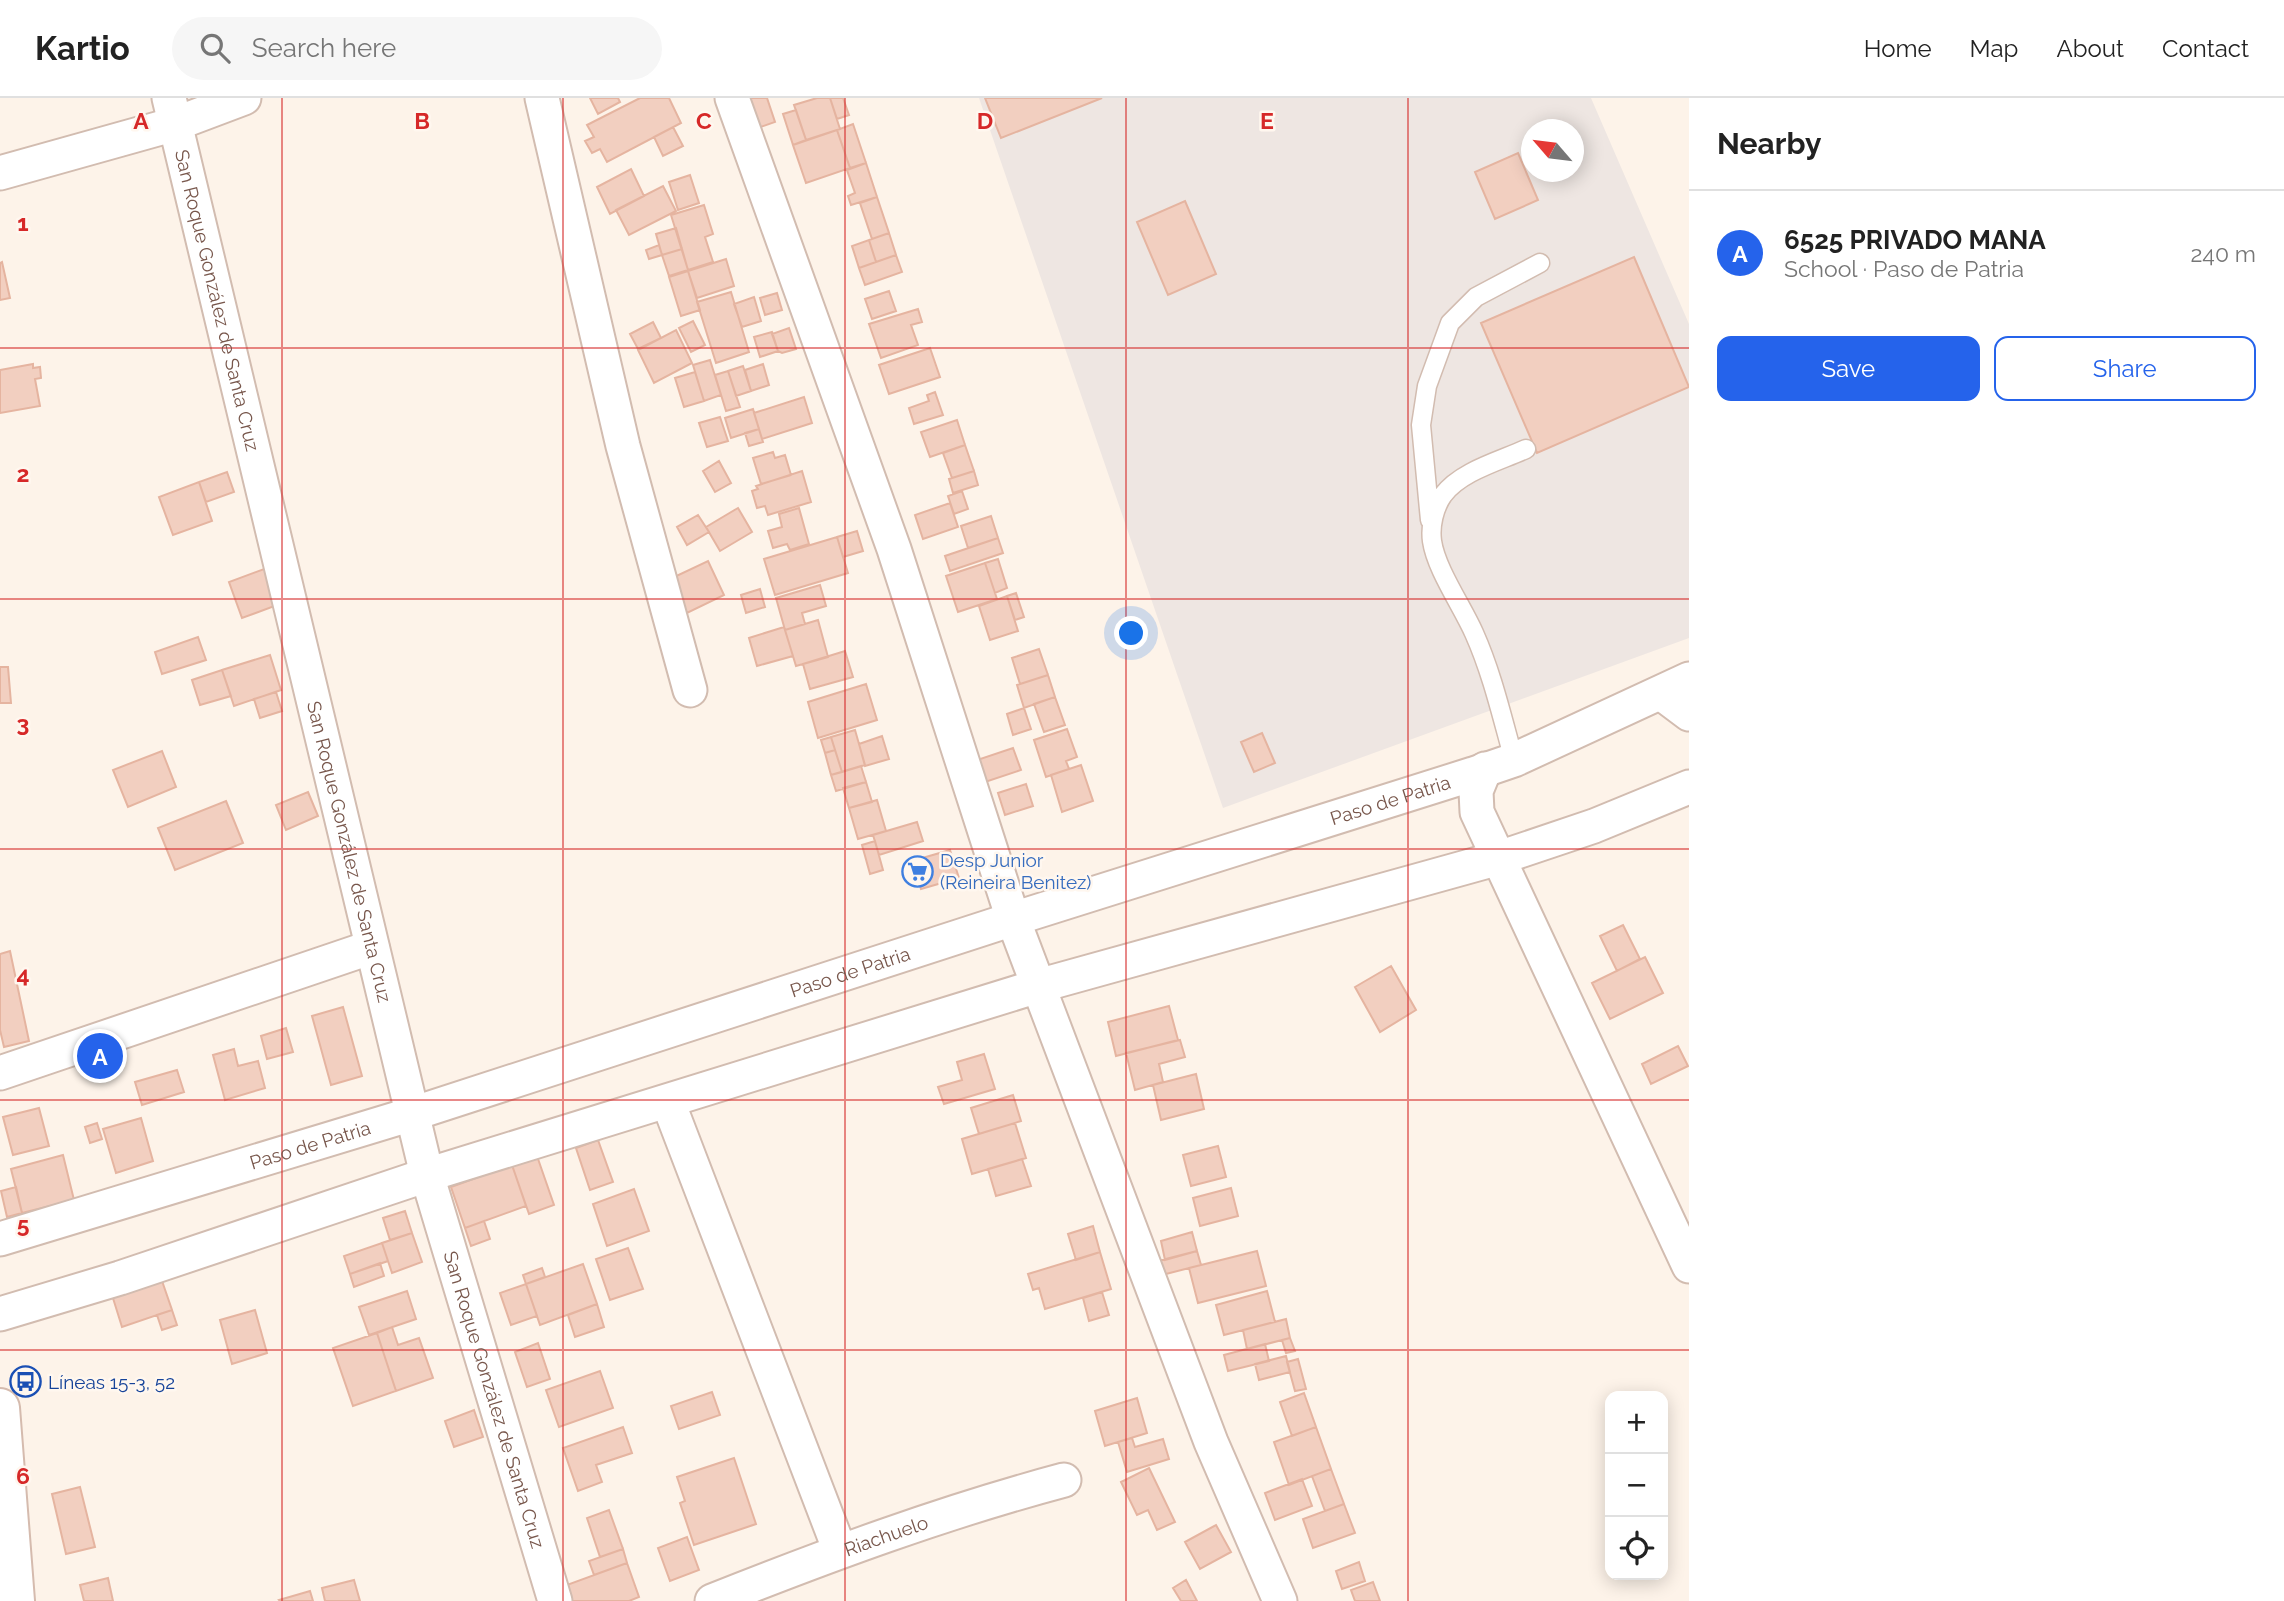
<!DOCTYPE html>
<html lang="en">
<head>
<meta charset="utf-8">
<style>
	:root { --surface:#fff; --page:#f6f6f6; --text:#222; --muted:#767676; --line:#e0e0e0; --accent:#2563eb }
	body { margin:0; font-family:Raleway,sans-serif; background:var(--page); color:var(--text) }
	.controls { position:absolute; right:21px; bottom:21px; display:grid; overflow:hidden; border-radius:14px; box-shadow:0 4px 18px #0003 }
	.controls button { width:63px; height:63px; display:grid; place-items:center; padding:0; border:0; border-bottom:2px solid var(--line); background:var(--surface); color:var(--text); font:35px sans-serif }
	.compass { position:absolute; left:1521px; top:21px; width:63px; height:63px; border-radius:50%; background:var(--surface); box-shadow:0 4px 18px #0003; rotate:298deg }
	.you { position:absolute; left:1132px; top:536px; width:24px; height:24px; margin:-18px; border:5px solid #fff; border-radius:50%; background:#1a73e8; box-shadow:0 0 0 10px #1a73e833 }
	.badge { display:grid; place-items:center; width:46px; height:46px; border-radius:50%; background:var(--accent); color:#fff; font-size:23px; font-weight:700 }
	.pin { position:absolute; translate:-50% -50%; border:4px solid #fff; box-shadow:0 2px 7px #0006 }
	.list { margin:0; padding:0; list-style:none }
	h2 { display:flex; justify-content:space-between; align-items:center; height:91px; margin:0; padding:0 28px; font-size:30px }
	h2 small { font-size:23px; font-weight:400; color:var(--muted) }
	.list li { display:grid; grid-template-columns:46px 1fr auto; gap:21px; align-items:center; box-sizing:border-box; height:126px; padding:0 28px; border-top:2px solid var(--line) }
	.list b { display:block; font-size:26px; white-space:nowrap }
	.list p { margin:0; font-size:23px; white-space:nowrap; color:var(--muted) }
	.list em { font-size:23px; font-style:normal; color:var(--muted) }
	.actions { display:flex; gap:14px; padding:21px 28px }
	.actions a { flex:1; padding:16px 0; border:2px solid var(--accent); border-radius:14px; text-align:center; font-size:24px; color:var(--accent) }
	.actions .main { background:var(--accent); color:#fff }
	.icon { flex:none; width:38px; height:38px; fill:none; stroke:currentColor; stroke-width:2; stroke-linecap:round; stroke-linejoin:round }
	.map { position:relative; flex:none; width:1689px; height:1503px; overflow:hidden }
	header { display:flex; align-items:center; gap:42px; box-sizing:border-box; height:98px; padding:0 35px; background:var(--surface); border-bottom:2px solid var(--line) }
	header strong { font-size:33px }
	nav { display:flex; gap:38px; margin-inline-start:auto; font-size:24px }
	.search { width:490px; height:63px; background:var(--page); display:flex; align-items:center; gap:18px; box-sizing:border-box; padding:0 24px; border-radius:38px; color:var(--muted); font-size:26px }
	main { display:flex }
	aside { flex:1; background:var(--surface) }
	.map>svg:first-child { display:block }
</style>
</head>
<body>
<header>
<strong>Kartio</strong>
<div class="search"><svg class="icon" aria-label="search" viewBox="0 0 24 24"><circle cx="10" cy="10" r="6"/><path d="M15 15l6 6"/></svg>Search here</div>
<nav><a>Home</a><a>Map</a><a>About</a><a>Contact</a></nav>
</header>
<main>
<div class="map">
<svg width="1689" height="1503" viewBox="0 0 1689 1503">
	<rect width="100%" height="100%" fill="#fdf3e9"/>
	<path fill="#eee6e2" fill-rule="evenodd" d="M979 0H1591L1689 226V540L1223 710ZM1532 32H1574V74H1532Z"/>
	<path fill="#f2cfc0" stroke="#e5b4a0" stroke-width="2" d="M590 0H618L620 4 598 16Z
		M640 0H669L681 25 607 64 600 51 592 55 585 43 594 39 587 27Z
		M738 0H767L775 24 749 33Z
		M817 0H830L840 31 806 42 794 7Z
		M830 0H843L849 17 837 21Z
		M985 0H1102L1001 40Z
		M796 12 806 42 793 47 783 16Z
		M853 26 866 65 850 70 837 32Z
		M673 29 683 48 663 58 654 39Z
		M837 32 850 70 806 85 793 47Z
		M1518 55 1538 102 1495 121 1475 74Z
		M866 65 877 99 851 107 848 98 855 95 847 72Z
		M631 71 644 98 610 116 597 89Z
		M690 77 699 105 678 112 669 84Z
		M663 88 676 113 629 137 616 112Z
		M877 99 889 135 872 141 860 105Z
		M1185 103 1216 176 1168 197 1137 124Z
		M704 107 713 136 705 139 713 164 688 172 671 117Z
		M676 130 682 151 662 157 656 136Z
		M889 135 896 157 876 164 869 142Z
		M869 142 876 164 859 170 852 148Z
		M659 147 662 157 649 161 646 152Z
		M682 151 688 172 669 178 662 157Z
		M896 157 902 174 865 187 859 170Z
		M1634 159 1689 289 1537 355 1481 225Z
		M726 161 734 188 697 200 688 173Z
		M2 164 10 200 0 202V165Z
		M688 173 700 212 681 218 669 179Z
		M889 193 896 213 872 221 865 201Z
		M731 194 749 254 716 265 697 204Z
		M777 195 782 212 765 217 760 200Z
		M754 199 761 223 742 229 734 206Z
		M918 211 922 224 911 227 918 247 881 260 869 226Z
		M693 223 705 247 691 254 679 230Z
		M653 224 661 240 638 251 630 236Z
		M789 230 796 251 782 255 778 253 772 236Z
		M676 232 692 265 654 285 638 252Z
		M772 234 778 253 760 259 754 239Z
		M930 250 940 279 889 296 879 267Z
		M710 262 721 297 704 303 693 267Z
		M33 266V270L40 269 41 280 35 281 40 308 0 315V272Z
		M763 266 769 287 751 293 745 272Z
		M743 268 751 293 736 298 728 273Z
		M728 273 740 309 726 313 715 277Z
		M695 274 704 303 684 309 675 280Z
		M935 294 943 317 914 326 909 310 929 303 927 297Z
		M804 299 812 325 762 341 754 315Z
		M753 311 759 331 731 340 725 320Z
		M720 319 728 343 707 349 699 325Z
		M957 322 965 347 930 359 921 334Z
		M759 331 763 344 749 348 745 335Z
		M965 347 974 373 952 380 943 355Z
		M773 354 775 360 785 357 791 377 761 386 753 360Z
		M719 363 731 385 715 394 703 373Z
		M802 373 811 404 768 417 765 408 757 410 752 393 758 391 756 388Z
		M974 373 978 387 953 395 949 381Z
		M227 374 234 394 206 404 199 384Z
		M199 384 212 423 173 437 159 399Z
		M962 393 968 411 954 416 948 398Z
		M950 405 958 429 923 441 915 417Z
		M738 410 752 434 720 453 706 429Z
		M799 410 809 446 790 452 787 446 773 450 768 433 782 429 779 416Z
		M698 417 709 434 687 447 677 429Z
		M991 418 998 440 968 450 961 428Z
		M857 433 863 453 843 459 837 439Z
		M837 439 848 475 775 497 764 461Z
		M998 440 1003 455 950 473 945 458Z
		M998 461 1007 490 995 495 985 465Z
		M708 463 724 497 687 515 670 481Z
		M985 465 997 501 958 514 946 478Z
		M267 470 280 506 242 520 229 484Z
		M820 487 826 508 802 515 805 526 785 532 776 500Z
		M760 491 765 509 746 515 741 497Z
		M1016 495 1024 519 1015 522 1007 498Z
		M1007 498 1018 533 990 542 979 508Z
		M818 522 828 559 796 568 785 532Z
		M784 529 793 558 757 568 749 540Z
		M198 539 206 562 162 576 155 554Z
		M1039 551 1048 577 1020 586 1012 560Z
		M845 553 853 579 810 591 803 566Z
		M270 557 281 592 234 608 222 572Z
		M0 569H8L11 605H0Z
		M222 572 231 598 200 607 192 582Z
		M1048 577 1055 599 1024 610 1017 587Z
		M866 586 877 622 818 640 808 604Z
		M276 594 282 613 260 620 254 601Z
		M1055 599 1065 627 1044 634 1034 606Z
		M1024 610 1031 631 1013 637 1007 616Z
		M1067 631 1077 659 1066 663 1069 671 1046 679 1034 642Z
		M855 632 865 667 842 674 831 639Z
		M1262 635 1275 665 1254 674 1241 644Z
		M882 638 889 661 865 668 859 646Z
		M831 639 835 652 825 655 821 642Z
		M1013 650 1021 672 979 686 971 664Z
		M835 652 842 674 831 677 825 655Z
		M162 653 176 689 128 709 113 672Z
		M1081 667 1093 703 1062 714 1051 677Z
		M861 668 866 684 836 693 831 677Z
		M866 684 872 704 849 710 843 690Z
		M1026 686 1033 708 1005 717 998 695Z
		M308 694 318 718 286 732 276 707Z
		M877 702 886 733 858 741 849 710Z
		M226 703 243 745 175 772 158 730Z
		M917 724 923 743 879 757 873 737Z
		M875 743 883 772 870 776 862 747Z
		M950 752 959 780 921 791 912 763Z
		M1623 827 1640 861 1617 873 1600 838Z
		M10 853 29 943 4 949 0 932V856Z
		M1645 859 1663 895 1610 921 1592 885Z
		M1391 868 1416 912 1380 934 1355 889Z
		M1169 908 1178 942 1116 958 1108 924Z
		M343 909 362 978 331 987 312 918Z
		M286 930 293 954 267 961 261 938Z
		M1180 942 1185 959 1159 966 1163 984 1135 992 1126 955Z
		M1678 948 1688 968 1651 986 1642 966Z
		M234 951 238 968 258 963 265 990 225 1002 213 957Z
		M984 956 995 991 944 1006 938 989 962 982 957 964Z
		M177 972 184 994 142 1007 135 984Z
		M1196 976 1204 1011 1161 1022 1153 987Z
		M1013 997 1021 1023 979 1036 971 1010Z
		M39 1010 49 1048 13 1057 3 1019Z
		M141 1020 153 1063 116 1075 103 1031Z
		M97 1025 102 1041 90 1045 85 1029Z
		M1015 1025 1026 1060 972 1076 962 1041Z
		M598 1042 613 1084 590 1092 576 1050Z
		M1218 1048 1226 1079 1191 1088 1183 1057Z
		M63 1057 74 1102 22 1115 11 1071Z
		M537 1058 554 1107 529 1116 512 1067Z
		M1022 1061 1031 1088 996 1098 988 1071Z
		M512 1067 526 1108 465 1130 451 1089Z
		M16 1089 22 1115 7 1119 1 1093Z
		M1231 1090 1238 1118 1200 1128 1193 1100Z
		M634 1091 649 1133 607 1148 593 1106Z
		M405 1113 412 1135 390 1142 383 1120Z
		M484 1123 490 1141 471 1148 465 1130Z
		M1093 1128 1100 1154 1076 1162 1068 1136Z
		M1192 1134 1197 1153 1165 1162 1161 1143Z
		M412 1135 422 1164 392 1175 382 1145Z
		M382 1145 388 1163 350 1176 344 1158Z
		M628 1150 643 1191 610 1202 596 1161Z
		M1197 1153 1201 1167 1158 1178 1154 1164Z
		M1257 1153 1266 1188 1198 1205 1189 1170Z
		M1100 1154 1111 1191 1045 1211 1039 1190 1033 1192 1028 1176Z
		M380 1165 384 1178 354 1189 350 1176Z
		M583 1166 597 1206 540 1227 526 1186Z
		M542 1170 545 1179 526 1186 523 1177Z
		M161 1180 172 1212 122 1229 112 1197Z
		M526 1186 537 1218 511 1227 500 1195Z
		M407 1193 416 1221 369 1237 359 1209Z
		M1267 1193 1275 1224 1224 1237 1216 1207Z
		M1102 1194 1109 1217 1089 1223 1083 1200Z
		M597 1206 604 1229 575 1239 568 1217Z
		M172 1212 177 1227 162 1232 157 1217Z
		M255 1212 267 1255 232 1266 220 1222Z
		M1286 1221 1290 1240 1247 1251 1243 1232Z
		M392 1229 398 1247 419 1240 433 1280 396 1293 377 1235Z
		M377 1235 396 1293 353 1308 333 1250Z
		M1290 1240 1295 1253 1286 1255 1282 1242Z
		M538 1245 550 1281 527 1289 515 1254Z
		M1265 1246 1269 1263 1228 1273 1224 1257Z
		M1286 1258 1290 1274 1259 1282 1255 1266Z
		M1298 1261 1306 1291 1295 1293 1287 1264Z
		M600 1273 613 1310 559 1329 546 1292Z
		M712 1294 720 1317 679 1331 671 1308Z
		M1304 1295 1316 1329 1292 1338 1280 1304Z
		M1137 1300 1147 1335 1105 1348 1095 1313Z
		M474 1312 483 1339 454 1349 445 1323Z
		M623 1329 632 1355 596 1367 602 1384 578 1393 563 1350Z
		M1316 1329 1331 1371 1289 1387 1274 1344Z
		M1132 1340 1135 1349 1163 1341 1169 1361 1127 1374 1118 1344Z
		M734 1360 756 1426 694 1447 680 1405 685 1403 677 1379Z
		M1149 1370 1175 1424 1157 1432 1148 1412 1137 1417 1121 1384Z
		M1331 1371 1344 1406 1325 1413 1312 1378Z
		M1302 1381 1312 1408 1275 1422 1265 1395Z
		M80 1389 95 1449 66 1456 52 1396Z
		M1344 1406 1355 1435 1313 1450 1303 1421Z
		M609 1412 623 1451 600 1459 587 1420Z
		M1216 1427 1231 1454 1200 1471 1185 1444Z
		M687 1439 699 1472 670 1483 658 1450Z
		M623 1451 627 1465 594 1477 589 1463Z
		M1359 1464 1365 1483 1342 1491 1336 1473Z
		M627 1465 639 1499 629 1503H569L564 1488Z
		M108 1480 113 1503H84L80 1487Z
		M354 1482 360 1503H325L322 1490Z
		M1186 1482 1197 1503H1181L1173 1490Z
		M1373 1484 1380 1503H1355L1351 1492Z
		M310 1493 313 1503H280L279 1502Z"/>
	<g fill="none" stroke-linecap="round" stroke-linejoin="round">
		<defs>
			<path id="lane" d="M1430 422 1421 327 1427 288 1450 225 1476 199 1540 165
				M1514 662C1502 619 1492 575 1474 535 1462 508 1436 471 1432 443 1430 428 1434 410 1443 397 1461 373 1500 363 1526 351"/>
			<g id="street">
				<path id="s1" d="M169 0 427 1077 555 1503"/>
				<path d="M542 0 623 348 690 592"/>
				<path d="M732 0 894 451 1013 821 1211 1344 1280 1503"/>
				<path d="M0 75 175 26 244 0"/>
				<path d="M1661 595 1689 616"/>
				<path d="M1485 671 1476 693 1477 714 1689 1168"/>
				<path d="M0 975 372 849"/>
				<path d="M668 1004 840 1453"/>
				<path id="s2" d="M0 1141 412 1016 1013 821 1473 676 1514 662 1689 581"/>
				<path d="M0 1216 120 1180 427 1077 1038 888 1499 760 1594 728 1689 689"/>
				<path id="s3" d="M712 1503C828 1457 944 1414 1064 1382"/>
			</g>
			<path id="secondary" d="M0 1310 15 1503"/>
		</defs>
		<use href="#lane" stroke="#d2bcb0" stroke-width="21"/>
		<use href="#street" stroke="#d2bcb0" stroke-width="37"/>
		<use href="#secondary" stroke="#d5bbae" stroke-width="42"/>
		<use href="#lane" stroke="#fff" stroke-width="18"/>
		<use href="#street" stroke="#fff" stroke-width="33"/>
		<use href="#secondary" stroke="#fff" stroke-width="38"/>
	</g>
	<path fill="none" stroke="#d62828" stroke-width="2" stroke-opacity="0.55" d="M282 0V1503M563 0V1503M845 0V1503M1126 0V1503M1408 0V1503M0 250H1689M0 501H1689M0 751H1689M0 1002H1689M0 1252H1689"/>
	<defs>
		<symbol id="supermarket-ring" viewBox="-11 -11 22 22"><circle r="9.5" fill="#fff7ef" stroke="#3f7fe0" stroke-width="1.5"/><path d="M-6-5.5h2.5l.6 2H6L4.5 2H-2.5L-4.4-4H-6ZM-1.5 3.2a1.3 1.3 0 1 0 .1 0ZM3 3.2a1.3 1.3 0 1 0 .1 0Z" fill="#3f7fe0"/></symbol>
		<symbol id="bus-ring" viewBox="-11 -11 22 22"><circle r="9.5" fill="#fff7ef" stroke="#1a4fb4" stroke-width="1.5"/><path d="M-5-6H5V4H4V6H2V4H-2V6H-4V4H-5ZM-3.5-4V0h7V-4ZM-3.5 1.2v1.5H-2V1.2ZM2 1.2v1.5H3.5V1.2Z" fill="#1a4fb4"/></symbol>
	</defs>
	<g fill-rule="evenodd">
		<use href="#supermarket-ring" x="900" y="756" width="35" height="35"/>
		<use href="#bus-ring" x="8" y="1266" width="35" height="35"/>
	</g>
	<g text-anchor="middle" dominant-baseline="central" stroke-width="5" stroke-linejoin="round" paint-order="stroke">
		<g font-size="19" fill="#78574c" stroke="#fff7ef">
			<text stroke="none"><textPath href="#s1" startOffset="208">San Roque González de Santa Cruz</textPath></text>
			<text stroke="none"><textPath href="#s2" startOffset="1458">Paso de Patria</textPath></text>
			<text stroke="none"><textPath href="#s1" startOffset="775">San Roque González de Santa Cruz</textPath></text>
			<text stroke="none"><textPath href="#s2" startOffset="891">Paso de Patria</textPath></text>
			<text stroke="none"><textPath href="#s2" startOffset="324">Paso de Patria</textPath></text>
			<text stroke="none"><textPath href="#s1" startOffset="1342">San Roque González de Santa Cruz</textPath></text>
			<text stroke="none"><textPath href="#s3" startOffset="186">Riachuelo</textPath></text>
		</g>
		<g font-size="19" fill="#366cbe" stroke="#fff7ef" text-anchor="start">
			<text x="940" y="762">Desp Junior<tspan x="940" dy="22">(Reineira Benitez)</tspan></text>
		</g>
		<g font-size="19" fill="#164399" stroke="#fff7ef" text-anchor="start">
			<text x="48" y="1284">Líneas 15-3, 52</text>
		</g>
	</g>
	<g font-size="23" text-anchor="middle" font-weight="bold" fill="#d62828" stroke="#fff7ef" stroke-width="5" stroke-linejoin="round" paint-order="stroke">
		<text x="141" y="31">A</text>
		<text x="422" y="31">B</text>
		<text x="704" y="31">C</text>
		<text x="985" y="31">D</text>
		<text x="1267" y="31">E</text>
		<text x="23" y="133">1</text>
		<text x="23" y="384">2</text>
		<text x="23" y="634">3</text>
		<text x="23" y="885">4</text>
		<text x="23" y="1135">5</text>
		<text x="23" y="1386">6</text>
	</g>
</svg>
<div class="controls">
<button>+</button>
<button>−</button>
<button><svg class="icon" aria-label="locate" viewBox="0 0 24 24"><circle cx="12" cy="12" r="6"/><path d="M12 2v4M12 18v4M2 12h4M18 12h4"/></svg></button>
</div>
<svg class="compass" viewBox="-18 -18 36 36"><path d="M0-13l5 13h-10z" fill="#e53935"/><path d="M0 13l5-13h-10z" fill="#767676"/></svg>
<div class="you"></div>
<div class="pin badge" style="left:100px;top:958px">A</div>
</div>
<aside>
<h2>Nearby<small></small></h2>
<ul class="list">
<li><span class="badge">A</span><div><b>6525 PRIVADO MANA</b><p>School · Paso de Patria</p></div><em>240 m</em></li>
</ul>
<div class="actions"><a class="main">Save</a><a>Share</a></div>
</aside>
</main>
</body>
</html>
